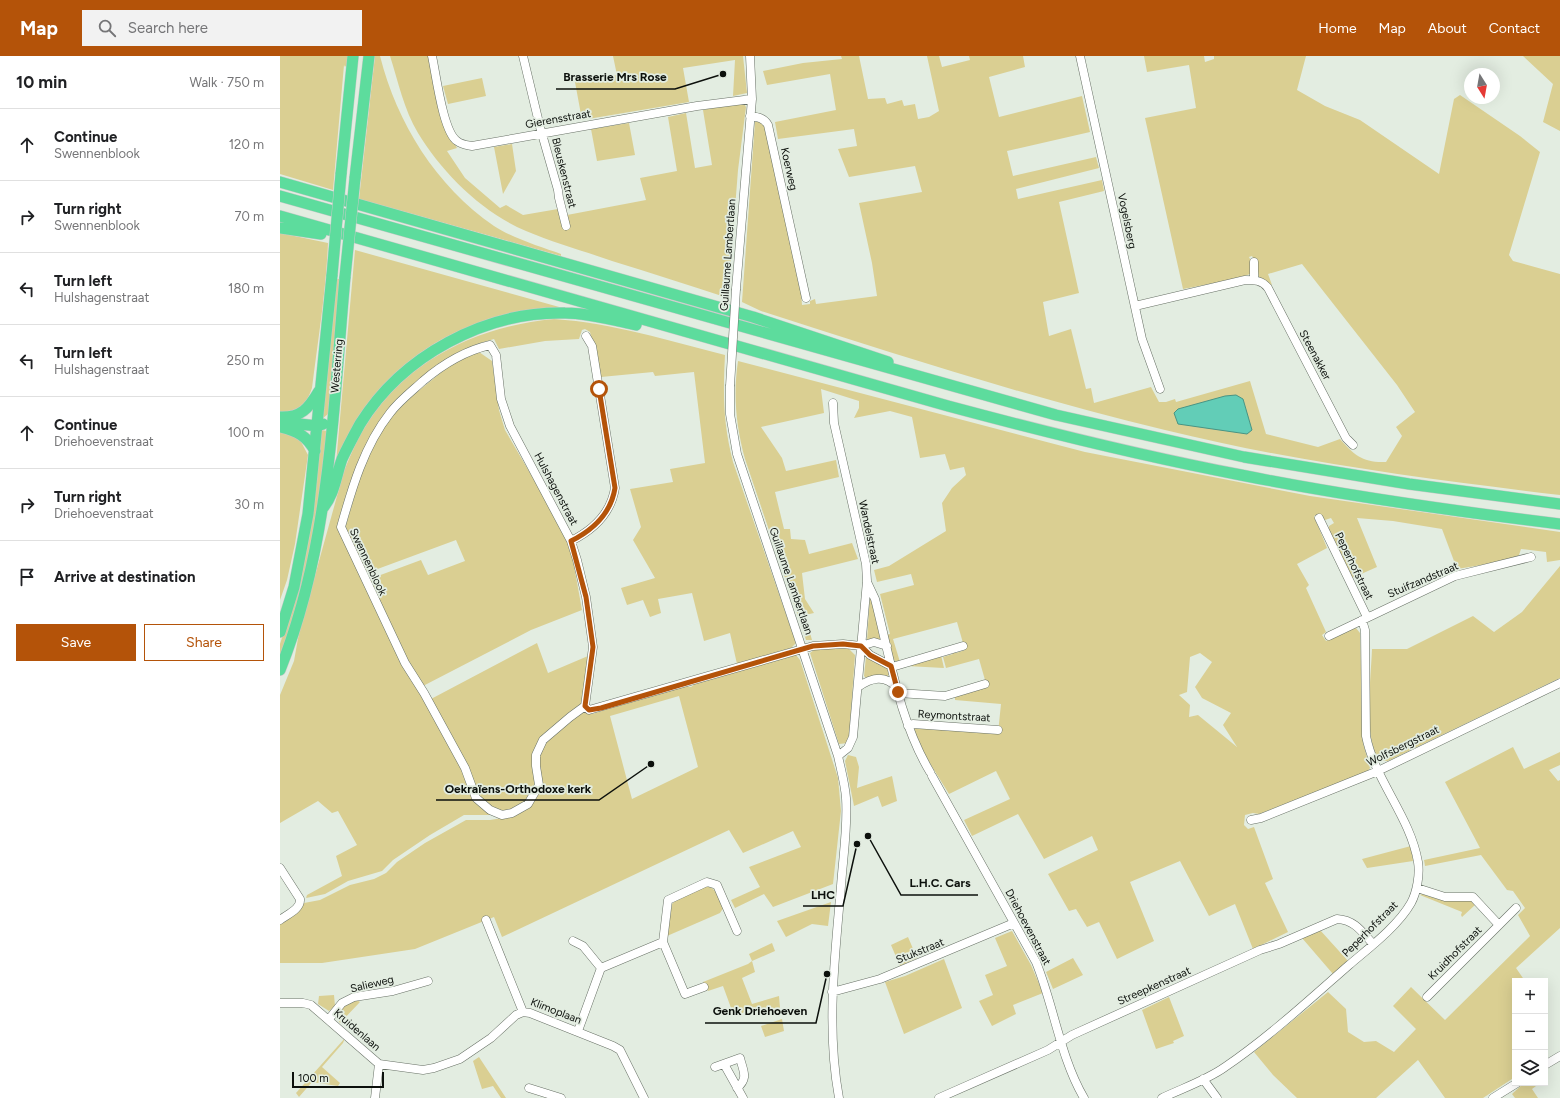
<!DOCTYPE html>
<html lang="en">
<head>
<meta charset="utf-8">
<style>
	:root { --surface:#fff; --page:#f2f2f2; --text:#202124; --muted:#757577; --line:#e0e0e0; --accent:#b45309 }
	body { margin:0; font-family:Figtree,sans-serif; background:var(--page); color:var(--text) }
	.controls { position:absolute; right:12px; bottom:12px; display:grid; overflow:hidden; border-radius:0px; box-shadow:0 4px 16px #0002 }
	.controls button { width:36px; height:36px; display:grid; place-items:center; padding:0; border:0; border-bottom:1px solid var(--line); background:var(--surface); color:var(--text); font:20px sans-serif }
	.compass { position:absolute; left:1184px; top:12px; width:36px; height:36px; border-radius:50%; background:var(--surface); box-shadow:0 4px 16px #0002; rotate:169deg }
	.scale { position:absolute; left:12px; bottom:10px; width:92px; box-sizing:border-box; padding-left:4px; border:2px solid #0c100c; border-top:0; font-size:11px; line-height:14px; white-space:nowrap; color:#0c100c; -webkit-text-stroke:3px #e3ede1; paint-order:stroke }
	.stop { position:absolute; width:12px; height:12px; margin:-9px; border:3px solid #b45309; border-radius:50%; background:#fff }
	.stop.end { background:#b45309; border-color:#fff; box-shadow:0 1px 4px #0008 }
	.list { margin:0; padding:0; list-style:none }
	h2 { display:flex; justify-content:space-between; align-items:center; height:52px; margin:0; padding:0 16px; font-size:17px }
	h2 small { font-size:13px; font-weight:400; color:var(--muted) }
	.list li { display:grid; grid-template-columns:26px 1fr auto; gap:12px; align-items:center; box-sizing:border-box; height:72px; padding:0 16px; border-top:1px solid var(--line) }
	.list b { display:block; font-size:15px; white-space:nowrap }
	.list p { margin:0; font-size:13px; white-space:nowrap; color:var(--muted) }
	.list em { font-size:13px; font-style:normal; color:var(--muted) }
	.actions { display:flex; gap:8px; padding:12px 16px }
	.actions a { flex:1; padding:9px 0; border:1px solid var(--accent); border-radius:0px; text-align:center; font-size:14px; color:var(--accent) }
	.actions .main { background:var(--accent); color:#fff }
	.icon { flex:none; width:22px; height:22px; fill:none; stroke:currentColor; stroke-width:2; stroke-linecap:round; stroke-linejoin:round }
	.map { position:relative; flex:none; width:1280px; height:1042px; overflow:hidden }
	header { display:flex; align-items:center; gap:24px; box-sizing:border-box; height:56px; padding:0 20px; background:var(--accent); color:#fff }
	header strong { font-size:19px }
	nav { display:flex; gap:22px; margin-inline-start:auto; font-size:14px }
	.search { width:280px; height:36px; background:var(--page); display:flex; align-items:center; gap:10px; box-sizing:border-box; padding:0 14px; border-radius:0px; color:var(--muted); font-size:15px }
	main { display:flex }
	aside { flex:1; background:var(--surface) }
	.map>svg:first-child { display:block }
</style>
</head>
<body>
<header>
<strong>Map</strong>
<div class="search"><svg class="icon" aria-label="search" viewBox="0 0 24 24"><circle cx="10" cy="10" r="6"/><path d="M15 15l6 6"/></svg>Search here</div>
<nav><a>Home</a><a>Map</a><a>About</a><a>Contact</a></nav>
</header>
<main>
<aside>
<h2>10 min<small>Walk · 750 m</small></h2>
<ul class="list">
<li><svg class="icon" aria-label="ahead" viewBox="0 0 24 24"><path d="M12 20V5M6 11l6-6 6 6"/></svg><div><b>Continue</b><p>Swennenblook</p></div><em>120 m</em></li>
<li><svg class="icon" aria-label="right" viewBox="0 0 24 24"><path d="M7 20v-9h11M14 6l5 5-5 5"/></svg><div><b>Turn right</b><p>Swennenblook</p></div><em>70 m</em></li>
<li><svg class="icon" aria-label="left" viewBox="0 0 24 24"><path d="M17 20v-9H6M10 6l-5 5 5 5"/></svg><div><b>Turn left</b><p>Hulshagenstraat</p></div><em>180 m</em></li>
<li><svg class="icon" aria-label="left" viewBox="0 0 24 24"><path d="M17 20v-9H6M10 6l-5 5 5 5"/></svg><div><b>Turn left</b><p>Hulshagenstraat</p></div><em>250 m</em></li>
<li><svg class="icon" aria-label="ahead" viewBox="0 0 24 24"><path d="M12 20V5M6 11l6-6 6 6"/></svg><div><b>Continue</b><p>Driehoevenstraat</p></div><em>100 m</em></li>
<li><svg class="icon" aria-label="right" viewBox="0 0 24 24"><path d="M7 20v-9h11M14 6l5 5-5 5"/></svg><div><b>Turn right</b><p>Driehoevenstraat</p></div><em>30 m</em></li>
<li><svg class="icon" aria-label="arrive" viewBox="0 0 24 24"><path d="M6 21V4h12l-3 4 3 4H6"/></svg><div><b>Arrive at destination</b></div></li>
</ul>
<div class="actions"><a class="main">Save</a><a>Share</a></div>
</aside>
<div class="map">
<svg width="1280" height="1042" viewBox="0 0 1280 1042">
	<rect width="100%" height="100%" fill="#e3ede1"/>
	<path fill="#dacf92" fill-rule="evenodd" d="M0 0H69V5L65 11 64 9 53 134 0 118Z
		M95 0H100C117 67 156 130 214 170 232 182 261 191 281 198V200L79 143Z
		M110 0H149L168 76 177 92 167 95 185 122 220 152 226 149 243 159 278 153 284 171 287 159 366 144 360 122 397 115 388 61 406 57 415 112 432 109 423 54 455 47 464 48 466 51 458 114 448 242C409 229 371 217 332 205 304 195 274 187 246 175 203 157 162 117 138 77 124 54 118 25 110 0Z
		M333 0H463L467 37 453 40 455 4 403 12 409 46 302 64 295 26 337 19Z
		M561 0H579L588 43 605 42 607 48 622 44 624 50 635 48 638 63 649 61 659 55 647 0H659L662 11 690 4 689 0H743L745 11 709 21 719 61 802 40 810 76 727 95 733 120 816 101 819 112 736 133 738 143 822 124 824 135 779 146 799 237 763 246 769 280 791 273 806 333 811 332 814 347 871 331 879 346H886L895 343 896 346 970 325 986 378 1038 391 1060 383C1074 399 1083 407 1106 406L1122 380 1116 371 1135 356 1117 329 1022 208 988 218 992 229 979 222 977 208 972 200 969 201 971 205 970 218 956 223 903 233 865 62 916 52 909 9 867 16 864 0H924L925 6 934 3V0H1026L1017 34 1045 50 1080 64 1159 118 1174 43 1180 39 1240 80 1260 96 1229 199 1233 205 1280 218V439C1147 423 1015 406 885 374 748 341 614 298 481 255L462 246 475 66 480 65 484 69 521 236 522 249 530 248V245L535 243 536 248 597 240 592 207 579 147 642 136 635 110 569 121 558 93 577 90 574 73 498 83 495 66 556 54 550 18 487 29 483 15 523 7 562 3ZM963 343 966 354 898 353 923 347Z
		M1243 0H1280V75L1263 66 1273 28Z
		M202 22 206 40 168 48 163 30Z
		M349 67 355 99 317 105 311 73Z
		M232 88 236 115 223 138 214 91Z
		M0 177 48 187C46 235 38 284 32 332 25 351 20 355 0 357Z
		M75 194 290 254C265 257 239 258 215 263 173 272 132 298 104 329 83 351 71 381 56 407Z
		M56 223H61L48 358 42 363Z
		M274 263C333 267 389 285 445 299 443 339 443 367 453 406L516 587 511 592 457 608 450 577 424 585 412 537 378 543 381 557 370 561 363 544 347 549 341 532 375 522 353 484 361 471 350 433 393 426 390 413 425 407 414 316 375 320 373 316 321 321 310 276 305 273 302 274 299 283 265 285 219 293 214 283 197 288 175 299 113 350 74 419 66 439 57 471 65 472C74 443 82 410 96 383 110 359 131 340 152 324 166 312 181 301 199 296L212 305 219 354 225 374 257 429 291 493 302 554 251 574 143 630 151 643 257 587 268 617 308 600 301 651 261 683 255 733 243 749 231 755 213 759H184L150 779 113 804 102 815 68 825 45 838 26 842 27 839 62 820 56 800 77 789 58 755 52 757 38 745 0 767V639L14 605 19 577 64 415C71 398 78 381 88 366 130 302 200 270 274 263ZM176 484 185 505 148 519 141 504 87 524 84 518Z
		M458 305 805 396 1030 440 1280 476V504L1267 506 1266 496 1241 493 1239 499 1232 504 1177 513 1162 473 1113 465 1077 462 1097 511 1072 522 1049 475V470L1054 467 1051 462 1045 464 1041 462 1039 458 1034 460 1047 492 1017 508 1029 529 1026 532 1046 576 1042 579 1046 585 1068 574 1076 572 1080 577 1083 687 1090 712 1087 716 979 758 973 757 965 759 964 769 968 773 974 771 993 823 985 827 1008 876 973 893 955 848 929 860 900 805 850 826 874 885 837 903 819 866 807 871 796 853 789 855 768 818 818 794 812 780 764 803 738 758 692 780 684 764 730 743 716 715 669 738 646 701 634 674 635 672 718 677 721 648 675 644V641L707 631 699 603 666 612 663 601 673 598V596L675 595 676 597 685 594 677 566 613 583 620 606H617L612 603 606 579 610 578 600 538 634 529 631 518 597 526 594 514 609 510 666 475 662 447 672 432 686 419 684 411 670 414 665 398 640 402 632 361 610 355 574 362 579 352V345L541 333 544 357 481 371 502 402 506 415 556 404 559 421 495 436 504 473H510L511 483 525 484 529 498 572 487 578 503 522 517 525 543 534 557 525 559 532 584H526L465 403C456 370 453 339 458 305ZM920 597 932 606 915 631 922 642 951 657 943 669 957 691 918 659 909 661 910 649 899 639 907 636 910 601Z
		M41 374 47 375 42 428 24 528 0 604V588L11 553Z
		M0 375 18 380 28 399 15 488 7 524 0 544Z
		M1280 510V622L1108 705H1099C1083 680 1091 624 1092 593H1127L1193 560 1214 576 1242 556Z
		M590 538 604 585H587Z
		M563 592 569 593 575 599 569 684 568 687 559 688 530 597 534 594Z
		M516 599 520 604 558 722 561 755 553 828 493 851 484 838 455 852 451 844 480 831 469 811 521 791 513 775 463 797 449 774 222 881 214 861 135 893 42 907H0V867L19 855 24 847 40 844 70 829 94 823 106 817 117 806 145 787 186 764H210L228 761 248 751 259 738 262 731 259 700 265 687 304 654 312 658 405 630 411 631 415 628ZM399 640 418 711 352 743 330 660Z
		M661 599 664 612 627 610Z
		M586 601H589L607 612 609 618 607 621 586 622 584 620Z
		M1233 691 1244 713 1280 696V709L1269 714 1278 725 1280 724V872L1236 912 1245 925H1235V1021L1203 1042H1165L1138 1004 1096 1042H1017L993 1019 974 996 1048 936 1066 953 1068 976 1084 986 1096 985 1114 996 1136 973 1113 950 1131 931 1165 964 1250 880 1238 859 1245 852 1233 835 1227 834 1201 799 1145 810 1144 804 1200 792 1165 726Z
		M568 699 576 701 579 711 577 732 612 720 617 745 602 751 598 740 574 750 565 705Z
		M1131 790 1133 805 1087 812 1082 803Z
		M424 830C437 831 439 841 444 851L440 857 387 880 392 848 396 844Z
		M1142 838 1161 844 1192 845 1195 849 1182 861 1181 859 1182 856 1140 839Z
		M551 846 548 870 532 868 506 881 497 865Z
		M1040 874 1068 905 1053 918 1022 882Z
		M732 875 751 909 763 937 733 949 736 958 712 970 699 945 713 939 705 919 727 910 715 882Z
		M628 881 637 902 620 910 611 889Z
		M492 887 495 895 472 905 475 916 462 922 472 948 499 940 500 952 476 959 473 953 454 960 443 930 428 935 423 926 468 908 472 905 469 898Z
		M793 902 803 919 773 933 766 916Z
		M664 903 682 952 624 978 605 926 625 920Z
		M54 939 55 950 49 955 38 948 39 940Z
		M889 941 904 980 893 985 894 987 876 993 862 954Z
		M77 944 80 946 60 967 56 961C62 952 67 946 77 944Z
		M502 963 504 975 485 981 481 970Z
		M65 982 63 987 42 1011 60 1027 58 1030 32 1026 19 1041 16 1037Z
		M199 1001 226 1042H221L213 1030 202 1033 193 1005Z
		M1244 1027H1255L1256 1030 1252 1033 1258 1042H1235L1232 1038Z"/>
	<path fill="#62cdb7" stroke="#489484" d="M956 339 963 343 972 374 967 378 898 368 894 357 898 353 945 340Z"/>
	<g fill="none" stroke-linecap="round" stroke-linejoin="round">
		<defs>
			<path id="minor" d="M152 0C156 18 163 76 177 85 182 89 187 89 192 90L417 50 472 43
				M243 0 260 71 278 134 279 142 286 170
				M800 0 862 283 880 333
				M470 60C478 61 484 62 488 69L526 242
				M974 224V206
				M456 233 472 43 470 0
				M855 250 965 224C974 224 982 224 988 232L1066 382 1073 389
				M450 330V358L457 398 558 700C561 714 565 728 566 742 568 771 563 801 561 830 555 901 546 971 559 1042
				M553 347 554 367 586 508 587 525 573 681 568 692 558 700
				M1039 462 1087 561
				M291 485C313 474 331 457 335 432L312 290 306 280
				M587 526 595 543C610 601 619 664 650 716
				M1049 580 1175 520 1251 501
				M581 590 590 599 611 610
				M612 611 683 590
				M578 631C591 622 605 618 617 632
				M618 637 665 640 705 628
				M305 650 290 661 263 684 256 699V710L259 729 248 748 232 757 222 759 210 754 196 742 185 712 144 637 125 607 61 471C72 432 84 390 110 357 119 345 132 335 143 325 163 308 184 295 210 289L216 299 221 343 230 370 291 485 297 504 306 541 313 591 305 650 309 654 533 590 563 588 581 590 594 586 607 590
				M628 670 633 668 718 674
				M652 720 756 906C774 950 780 1001 804 1042
				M971 764 981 762 1098 715 1280 627
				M0 812 20 843C21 853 8 858 0 864
				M1137 832 1165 841H1193L1219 869 1236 852
				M206 864 243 956
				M293 885 303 890 321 912
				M383 886 405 938 424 931
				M552 936 600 923 734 867
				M1147 941 1219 869
				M0 947H23L31 949 99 1008 143 1014 154 1012 180 1003 211 982 236 959 243 956 250 957 333 990 340 994 364 1042
				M49 963 62 947 74 941 113 935 148 925
				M298 975 321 912 383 886 388 844 427 826 437 829 457 875
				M444 1008 463 1042
				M1265 1009 1280 1000
				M435 1011 460 1002C463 1015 469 1022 457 1032
				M923 1023 937 1042
				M249 1032 281 1042
				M95 1042 99 1008
				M659 1042 768 994 792 979 980 894 999 888 1057 863C1075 864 1082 876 1093 888
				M882 1042C903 1032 927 1024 945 1011 989 981 1029 944 1069 909 1089 892 1118 870 1131 847 1137 836 1140 818 1138 806 1130 760 1095 725 1086 680L1085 574 1082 564
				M1213 1042 1237 1027"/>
			<path id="highway" d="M61 118 73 0
				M75 122 89 0
				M0 126 473 261 608 306
				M0 140 776 359 964 401 1129 428 1280 448
				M0 160 668 350C765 376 862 400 961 419 1066 440 1173 455 1280 468
				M0 172 41 178
				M0 361C21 362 29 352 39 335
				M3 366 37 370 43 368
				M1 371C17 375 27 380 35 395
				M42 453C54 440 56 420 62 403 67 392 74 379 80 368 122 300 205 255 285 257 308 257 333 264 356 269
				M0 576 14 531 28 458 52 219
				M0 614C50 490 53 353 65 221"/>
		</defs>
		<use href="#minor" stroke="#687166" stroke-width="9"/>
		<use href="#highway" stroke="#cacaca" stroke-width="12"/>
		<use href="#minor" stroke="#fff" stroke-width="8"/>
		<use href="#highway" stroke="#5ddc9d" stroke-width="11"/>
		<defs>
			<path id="minor-bridge" d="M450 330 456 233"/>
			<path id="highway-bridge" d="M52 219 61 118
				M65 221 75 122"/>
		</defs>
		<use href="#minor-bridge" stroke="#687166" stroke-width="9" stroke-linecap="butt"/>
		<use href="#highway-bridge" stroke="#cacaca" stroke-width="12" stroke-linecap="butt"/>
		<use href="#minor-bridge" stroke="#fff" stroke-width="8"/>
		<use href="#highway-bridge" stroke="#5ddc9d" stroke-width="11"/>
	</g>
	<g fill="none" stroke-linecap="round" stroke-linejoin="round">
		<path stroke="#b45309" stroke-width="5" d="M319 333 335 432C331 457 313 474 291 485L306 541 313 591 305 650 309 654 321 652 533 590 563 588 581 590 590 599 611 610 618 636"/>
	</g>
	<g text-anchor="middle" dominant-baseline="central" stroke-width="3.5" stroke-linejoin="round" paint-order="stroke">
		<g font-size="11" fill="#0c100c" stroke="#e3ede1">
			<text transform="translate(278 63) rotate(-10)">Gierensstraat</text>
			<text transform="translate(509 113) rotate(77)">Koerweg</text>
			<text transform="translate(284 117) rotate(76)">Bleuskenstraat</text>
			<text transform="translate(847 165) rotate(78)">Vogelsberg</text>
			<text transform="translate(448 199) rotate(-86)">Guillaume Lambertlaan</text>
			<text transform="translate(1035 299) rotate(62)">Steenakker</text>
			<text transform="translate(57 310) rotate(-85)">Westerring</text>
			<text transform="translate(276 433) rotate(62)">Hulshagenstraat</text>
			<text transform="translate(589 476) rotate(78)">Wandelstraat</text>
			<text transform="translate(88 506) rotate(65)">Swennenblook</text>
			<text transform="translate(1074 510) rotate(64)">Peperhofstraat</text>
			<text transform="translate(1143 524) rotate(-23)">Stuifzandstraat</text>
			<text transform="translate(511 525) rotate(71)">Guillaume Lambertlaan</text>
			<text transform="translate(674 660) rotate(3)">Reymontstraat</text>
			<text transform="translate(1123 690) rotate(-26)">Wolfsbergstraat</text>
			<text transform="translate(748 871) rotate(62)">Driehoevenstraat</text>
			<text transform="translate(1090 873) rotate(-45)">Peperhofstraat</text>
			<text transform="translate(640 895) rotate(-22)">Stukstraat</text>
			<text transform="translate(1175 897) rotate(-45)">Kruidhofstraat</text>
			<text transform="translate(92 928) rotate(-13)">Salieweg</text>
			<text transform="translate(874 930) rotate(-24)">Streepkenstraat</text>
			<text transform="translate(276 955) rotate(21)">Klimoplaan</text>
			<text transform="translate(77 974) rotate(41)">Kruidenlaan</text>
		</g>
	</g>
	<path fill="none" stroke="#0c100c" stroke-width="1.5" d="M443 18L395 33H276M371 708L319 744H156M588 780L621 839H698M577 788L563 850H523M547 918L536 967H425"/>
	<g fill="#0c100c" stroke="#e3ede1" stroke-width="1.5">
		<circle cx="443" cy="18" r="4"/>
		<circle cx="371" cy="708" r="4"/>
		<circle cx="588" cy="780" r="4"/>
		<circle cx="577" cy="788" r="4"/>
		<circle cx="547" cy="918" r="4"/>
	</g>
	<g font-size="12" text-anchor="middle" font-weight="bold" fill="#0c100c" stroke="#e3ede1" stroke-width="3.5" stroke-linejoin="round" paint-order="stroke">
		<text x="335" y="25">Brasserie Mrs Rose</text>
		<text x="238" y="737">Oekraïens-Orthodoxe kerk</text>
		<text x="660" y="831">L.H.C. Cars</text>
		<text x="543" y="843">LHC</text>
		<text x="480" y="959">Genk Driehoeven</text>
	</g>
</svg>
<div class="controls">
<button>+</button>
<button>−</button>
<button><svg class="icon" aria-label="layers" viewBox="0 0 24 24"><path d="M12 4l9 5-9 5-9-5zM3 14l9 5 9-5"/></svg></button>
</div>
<svg class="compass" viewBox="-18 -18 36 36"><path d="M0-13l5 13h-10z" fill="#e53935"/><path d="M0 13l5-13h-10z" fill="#757577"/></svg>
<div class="scale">100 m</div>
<div class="stop" style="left:319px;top:333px"></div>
<div class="stop end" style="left:618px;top:636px"></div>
</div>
</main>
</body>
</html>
